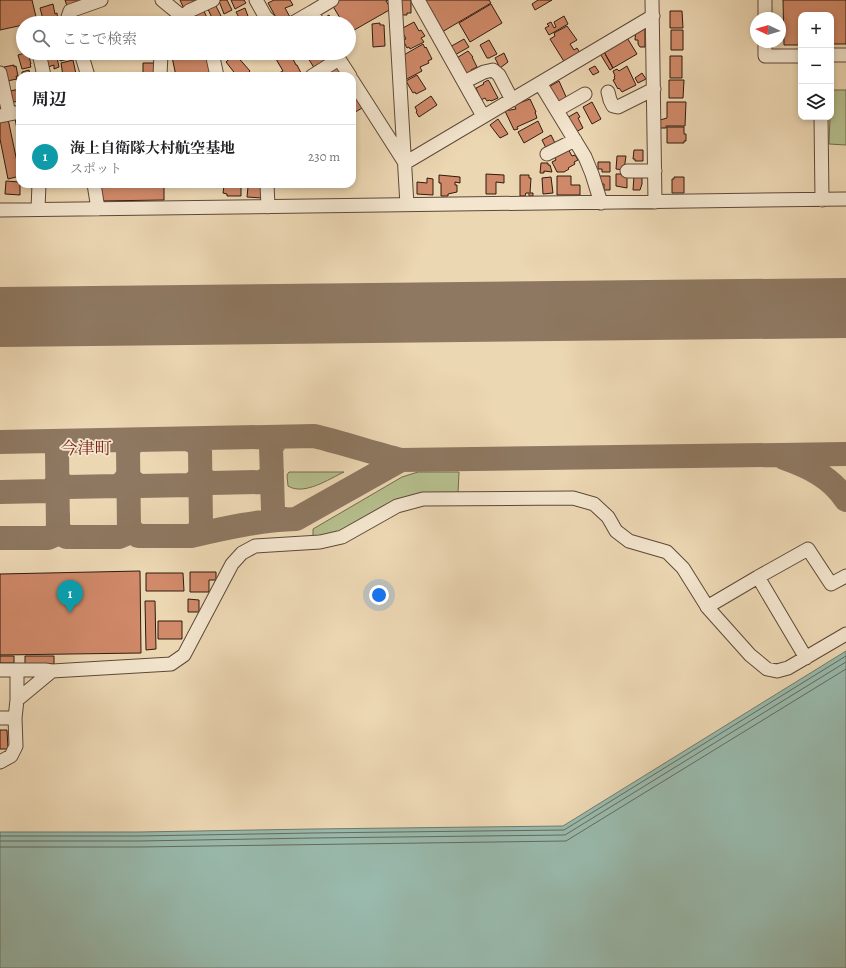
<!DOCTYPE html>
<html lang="ja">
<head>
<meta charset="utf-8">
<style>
	:root { --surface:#fff; --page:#f6f6f6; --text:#202124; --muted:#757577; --line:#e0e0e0; --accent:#8f2418 }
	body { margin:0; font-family:Alegreya,"Noto Serif JP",serif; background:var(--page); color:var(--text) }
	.controls { position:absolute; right:12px; top:12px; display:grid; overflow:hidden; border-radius:8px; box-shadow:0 2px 6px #0003 }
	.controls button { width:36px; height:36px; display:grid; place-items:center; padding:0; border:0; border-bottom:1px solid var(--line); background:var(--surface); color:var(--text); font:20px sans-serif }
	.compass { position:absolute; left:750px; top:12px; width:36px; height:36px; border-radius:50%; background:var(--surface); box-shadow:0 2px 6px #0003; rotate:274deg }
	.you { position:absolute; left:379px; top:595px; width:14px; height:14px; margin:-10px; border:3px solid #fff; border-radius:50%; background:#1a73e8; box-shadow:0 0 0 6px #1a73e833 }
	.badge { display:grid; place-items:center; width:26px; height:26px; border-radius:50%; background:var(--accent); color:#fff; font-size:13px; font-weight:700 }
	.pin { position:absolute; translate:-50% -33px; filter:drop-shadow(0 1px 2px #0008) }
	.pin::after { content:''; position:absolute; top:21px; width:14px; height:12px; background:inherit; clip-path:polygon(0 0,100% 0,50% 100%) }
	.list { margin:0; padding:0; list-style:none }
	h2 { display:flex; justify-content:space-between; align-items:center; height:52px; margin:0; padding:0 16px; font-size:17px }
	h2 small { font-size:13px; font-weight:400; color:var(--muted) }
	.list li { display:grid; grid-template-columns:26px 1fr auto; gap:12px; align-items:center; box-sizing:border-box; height:64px; padding:0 16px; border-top:1px solid var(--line) }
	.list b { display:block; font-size:15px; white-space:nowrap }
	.list p { margin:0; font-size:13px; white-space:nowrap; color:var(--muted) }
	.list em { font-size:13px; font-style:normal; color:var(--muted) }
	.icon { flex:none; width:22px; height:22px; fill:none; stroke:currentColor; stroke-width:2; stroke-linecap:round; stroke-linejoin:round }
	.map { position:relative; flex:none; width:846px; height:968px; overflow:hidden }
	.search { position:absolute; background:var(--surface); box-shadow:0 2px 6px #0003; left:16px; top:16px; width:340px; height:44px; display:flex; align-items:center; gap:10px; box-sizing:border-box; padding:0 14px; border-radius:22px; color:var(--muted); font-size:15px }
	.panel { position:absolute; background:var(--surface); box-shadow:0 2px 6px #0003; left:16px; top:72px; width:340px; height:116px; border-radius:12px }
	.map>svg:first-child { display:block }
</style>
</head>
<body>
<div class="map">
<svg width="846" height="968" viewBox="0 0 846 968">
	<rect width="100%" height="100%" fill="#ecd7b3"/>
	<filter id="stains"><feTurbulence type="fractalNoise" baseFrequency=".005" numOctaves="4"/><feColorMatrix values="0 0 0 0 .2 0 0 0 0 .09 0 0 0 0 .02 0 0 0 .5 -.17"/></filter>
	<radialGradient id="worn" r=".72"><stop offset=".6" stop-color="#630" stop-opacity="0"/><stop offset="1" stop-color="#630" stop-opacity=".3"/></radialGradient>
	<path fill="#b6bf8e" stroke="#726c4e" d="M831 90H846V145L829 144Z
		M289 472H344C329 479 304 496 288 486L287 475Z
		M418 472H459L458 493H424L338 533 313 538V529L402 477Z"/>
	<path fill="#99baad" stroke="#6f7a6e" d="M846 651V968H0V832H139L313 829 563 826Z"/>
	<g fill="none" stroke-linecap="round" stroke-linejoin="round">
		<path stroke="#646a5e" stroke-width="1" d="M0 836H139L313 833 564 830 846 656
			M0 841H139L313 838 565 835 846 662
			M0 847H139L566 841 846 669"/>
		<path stroke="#8e7861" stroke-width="24" d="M279 437 271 447 273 510 276 516 283 519
			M189 439 197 444 200 448 201 525 198 532 191 536H138L129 528 128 450 131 445 136 440Z
			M120 440 126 445 128 450 129 528 126 534 119 537H66L62 534 58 527 57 453 59 446 65 441Z
			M0 442 314 436C344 443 372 453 401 460L846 454
			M784 458C809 467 831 477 846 500
			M200 474 203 479 211 483 262 482 269 477 272 472
			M0 492 49 491 56 485 57 480 67 487 119 486 125 480 128 475 132 481 139 486 191 485 198 479 200 474
			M191 536C225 528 261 520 296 519L401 460
			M0 538H48L55 535 58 527V514"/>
		<path stroke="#8e7861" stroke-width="60" d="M0 317 846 308"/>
	</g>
	<path fill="#d08969" stroke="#2f1a0f" d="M0 0H32L37 21 23 23V25L0 30Z
		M65 0H91L67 6Z
		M180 0H198L184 9Z
		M222 0H227L232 10 224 14 219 1Z
		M231 0H244L246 3 235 9Z
		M274 0H290L293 5 285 8 290 17 279 23 268 3Z
		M336 0H389L386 1 391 9 349 33V23H343L331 3Z
		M400 0H411V13H407V15H400Z
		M423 0H489L491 3 442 32Z
		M538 0H552L535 10 532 4Z
		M783 0H846V44H831V15H801V45H784Z
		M53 4 55 14 57 13 58 23H44L40 8Z
		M215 4 221 16 213 20 207 7Z
		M491 4 502 23 470 42 459 23Z
		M245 8 249 19 242 23 236 12Z
		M203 9 209 22 206 23H200L195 13Z
		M670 11H682L683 28H670Z
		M329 15 334 23H322L321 20Z
		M564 16 568 24 549 35 545 28 549 26 547 24 551 22 554 28 556 27 554 22Z
		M414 22 419 31 421 30 425 36 421 38 424 42 410 49 409 47 407 48 403 40 406 39 401 29Z
		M380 23V25H384L385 46 373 47 372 24Z
		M645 24V47H640L638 44V40H635L636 29Z
		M567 26 577 40 570 44 574 50 577 48 581 55 565 63 550 39 555 36 554 33Z
		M671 30H683V50H671Z
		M626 36 637 54 613 68 603 50Z
		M464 39 469 47 453 56 448 48Z
		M489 40 497 54 489 58H487L480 45Z
		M423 44 425 48 426 47 432 59 428 61 429 63 420 67 422 71 405 80 402 56Z
		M603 50 613 68 610 70 599 52Z
		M468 51 473 57H472L477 67 471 70 472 73 464 75 455 59Z
		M25 53H28L31 64H30L31 67 22 69 18 55Z
		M43 53H56L59 67 54 69V65L48 67Z
		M59 53H71L72 58 60 61Z
		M194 53H208L213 76H176L172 57Z
		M275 53H287V54L290 53 296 65H297L301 73 296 76H277L278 75 277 74 283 71 273 54Z
		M305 53H334L337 59 316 71Z
		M504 53 508 62 500 68 495 58Z
		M235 54 250 71 246 76H237L226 62Z
		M670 56H682V78H670Z
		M73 60 76 74 63 76 61 63Z
		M339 62 348 76H317Z
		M143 63H154V76H143Z
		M14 65V67L16 66 18 76H16L17 79 7 81 4 67Z
		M595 66 599 72 593 75 589 69Z
		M627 66 636 85 622 92 619 88 618 89 613 80 615 79 614 77 615 76 613 71 617 69 619 71Z
		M29 70 30 76 33 75 34 76H22V72Z
		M642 73 646 79 638 83 635 78Z
		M417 75 426 89 416 94 415 92 413 93 406 81Z
		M488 80 489 81 498 98 491 101 490 100 487 101 485 98 481 100 476 88 484 84 483 83Z
		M669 80H684L683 98H669Z
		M559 81 567 99 557 105 547 88Z
		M352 82 367 105 352 114Z
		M20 89V101L13 102 10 91Z
		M431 96 437 105 419 117 416 112 417 111 415 107Z
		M530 99 536 112H535L537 118 517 127 518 129 514 130 505 111 516 109 514 105Z
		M592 102 601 119 592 124 583 107Z
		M667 102H686L685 126H666V128H660V120L667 118Z
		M577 112 580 117 578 118 583 128 574 133 565 119Z
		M20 116V141H19L15 118Z
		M8 119 20 176 8 179 0 139V121Z
		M498 119 508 134 500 138 490 125Z
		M538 121 543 132 524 143 518 132Z
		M667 127H684V134H686V141H684V143H667Z
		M551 135 556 145 547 150 542 140Z
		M567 147 572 156 575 155 578 160 574 162 575 164 568 168 569 169 564 172H557L552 162 556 160 553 154Z
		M634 150H643V161H635V159H633Z
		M617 156H626L624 170 616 169Z
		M598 162H610V172H602V169H598Z
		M541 163H548V165H550L552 172 544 171V173H540Z
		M486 174 504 175V183L496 182V194H486Z
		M616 174H627V188L616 186Z
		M439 175 460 177V183L455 182V185H457V192L448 194V196H441V183H439Z
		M520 175H529V178H531L530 193H533V196H529V193H526L525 196H520Z
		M557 176H571V185H580V195H557Z
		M599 176H610V190H604V184H599Z
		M634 176H642V184L640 190H633Z
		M551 177 553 193 543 194 542 178Z
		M674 177H684V193H672V179H674Z
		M427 178 433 179V195L417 194V182L427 183Z
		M6 181 20 182V195L5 194Z
		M103 184H164V200L101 201V187H103Z
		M226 184H245V187H241V196H227V194L223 193 224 186H226Z
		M248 187H262V198L247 197Z
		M140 571 141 653 0 655V574Z
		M190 572H216V580H209V592H190Z
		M146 573H183L184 591H146Z
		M188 599 199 600V612H188Z
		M145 601H155L156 649 146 650Z
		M158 621H182V639H158Z
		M0 656H14V663H0Z
		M25 656H54V664H25Z
		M0 730H7L8 749H0Z"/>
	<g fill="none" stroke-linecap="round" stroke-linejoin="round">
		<defs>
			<path id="minor" d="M162 0 190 23
				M256 0 265 16 272 23
				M395 0 407 205
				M418 0 483 116
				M652 0 655 202
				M765 0V18
				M183 17 189 11 213 0
				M70 23 68 17 70 11 101 0
				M293 23 312 12
				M318 23 312 12 332 0
				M765 42V56H801
				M39 53 44 76
				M81 53 88 76
				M212 53 217 76
				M335 53 350 76
				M831 55H846
				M0 73 9 114
				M160 76 161 53
				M312 76 339 59
				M352 80 405 163 653 16
				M464 82 484 72 493 70 499 75 512 100
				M540 83 585 157 592 174 601 203
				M608 92 610 100 613 106 618 107 654 89
				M557 110 585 94
				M0 116 20 112
				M821 117 822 200
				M547 154 575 140
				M627 171H655
				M94 184 98 209
				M267 184 268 207
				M38 209 39 184
				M0 210 846 199
				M758 577 808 549 831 584 846 576
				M707 607 758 577 806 658
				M0 670H45L52 671
				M17 670V700
				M0 718H15
				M0 762 11 756 16 746 15 718 17 700 52 671 171 664 184 655 232 564 242 553 255 546 320 542 342 537 397 506 423 499 573 498 594 504 608 517 616 531 629 541 667 552 683 568 708 608 750 655 767 669 777 671 788 668 846 634"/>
		</defs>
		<use href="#minor" stroke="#5e4938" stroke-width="15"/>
		<use href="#minor" stroke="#f3e5ce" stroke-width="13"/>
	</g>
	<g text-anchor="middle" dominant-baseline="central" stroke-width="3.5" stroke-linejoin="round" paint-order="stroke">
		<g font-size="17" fill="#7a1f14" stroke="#f3e5ce">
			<text x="86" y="448">今津町</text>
		</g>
	</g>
	<rect width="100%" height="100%" filter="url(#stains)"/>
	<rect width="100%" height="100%" fill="url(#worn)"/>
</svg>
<div class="controls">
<button>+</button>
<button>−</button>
<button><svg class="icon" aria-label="layers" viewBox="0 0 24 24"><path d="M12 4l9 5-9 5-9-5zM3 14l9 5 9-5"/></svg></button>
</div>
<svg class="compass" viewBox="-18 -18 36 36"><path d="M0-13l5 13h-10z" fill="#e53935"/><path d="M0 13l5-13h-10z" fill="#757577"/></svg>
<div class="you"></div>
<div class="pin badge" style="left:70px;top:613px;background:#0f9aa8">1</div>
<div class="search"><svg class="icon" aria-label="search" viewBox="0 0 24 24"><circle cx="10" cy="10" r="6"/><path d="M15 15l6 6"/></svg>ここで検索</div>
<section class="panel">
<h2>周辺<small></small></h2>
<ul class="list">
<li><span class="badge" style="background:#0f9aa8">1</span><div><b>海上自衛隊大村航空基地</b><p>スポット</p></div><em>230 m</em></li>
</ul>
</section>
</div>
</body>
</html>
